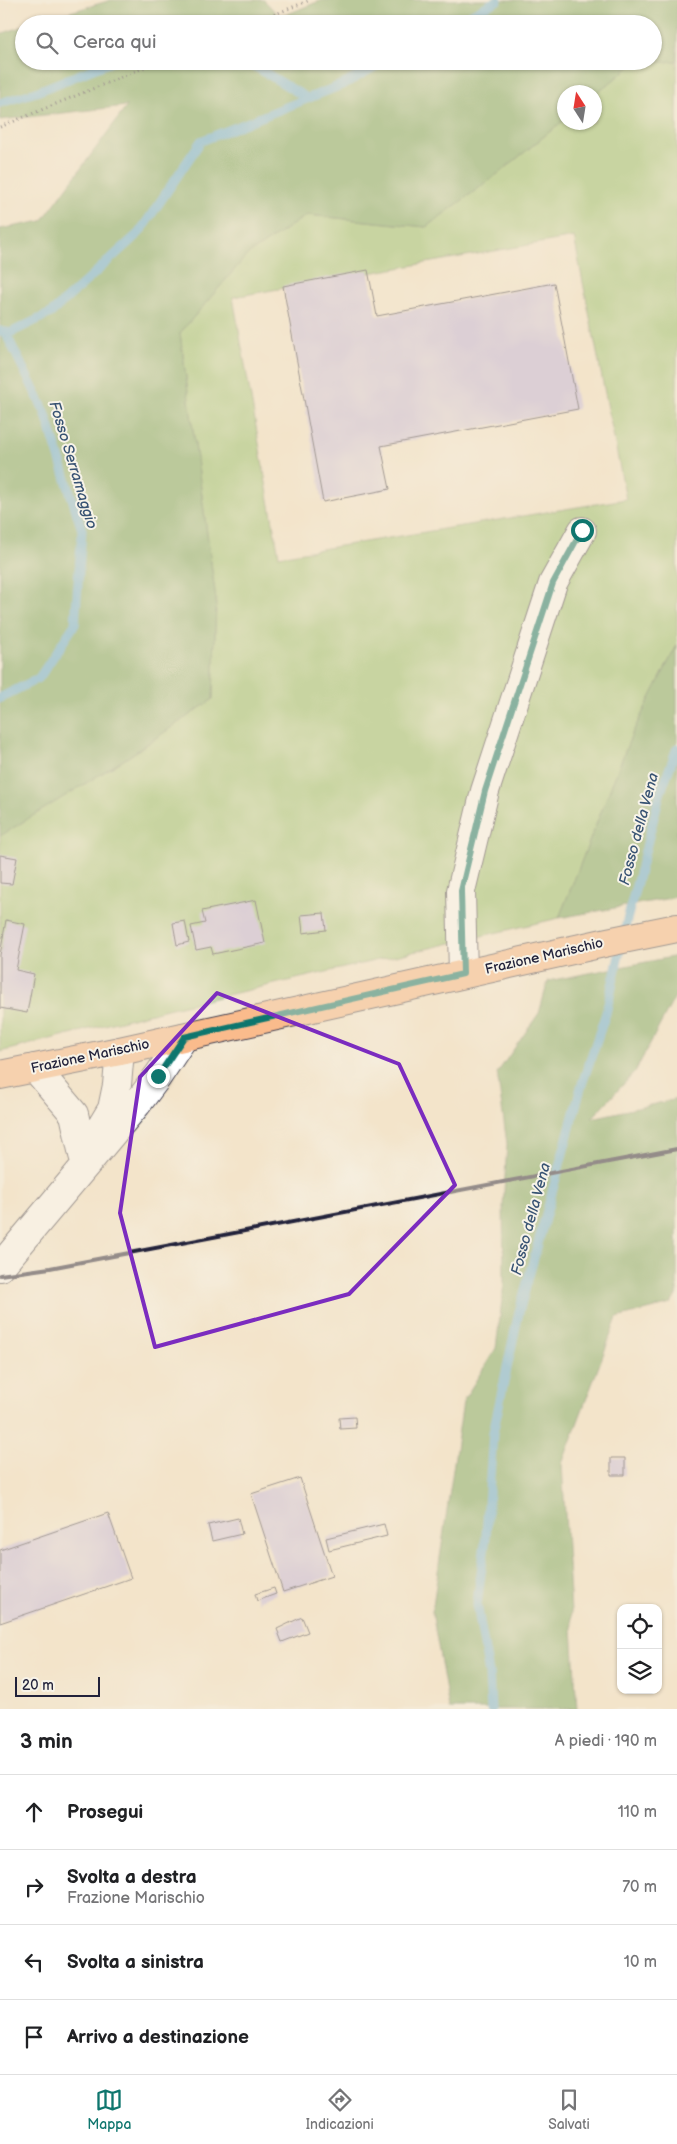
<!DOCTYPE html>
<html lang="it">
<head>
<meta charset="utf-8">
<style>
	:root { --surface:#fff; --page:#f6f6f6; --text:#202124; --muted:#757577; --line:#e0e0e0; --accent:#0f766e }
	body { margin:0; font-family:"Balsamiq Sans",sans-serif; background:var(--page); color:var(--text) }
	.controls { position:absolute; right:15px; bottom:15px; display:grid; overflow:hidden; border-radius:10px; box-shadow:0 1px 4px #0004 }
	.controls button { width:45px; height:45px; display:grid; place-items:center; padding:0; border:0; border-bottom:1px solid var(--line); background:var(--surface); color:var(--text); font:25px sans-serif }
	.compass { position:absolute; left:557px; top:85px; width:45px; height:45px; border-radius:50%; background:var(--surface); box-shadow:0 1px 4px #0004; rotate:348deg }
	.scale { position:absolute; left:15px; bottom:12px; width:85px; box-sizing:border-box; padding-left:5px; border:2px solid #22223b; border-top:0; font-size:14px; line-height:18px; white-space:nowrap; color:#22223b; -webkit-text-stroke:4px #f7f3e8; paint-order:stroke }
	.stop { position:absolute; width:15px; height:15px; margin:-11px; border:4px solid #0f766e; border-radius:50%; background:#fff }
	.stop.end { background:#0f766e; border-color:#fff; box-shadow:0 1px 5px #0008 }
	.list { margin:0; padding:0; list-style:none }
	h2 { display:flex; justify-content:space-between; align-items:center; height:65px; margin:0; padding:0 20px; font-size:21px }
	h2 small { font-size:16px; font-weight:400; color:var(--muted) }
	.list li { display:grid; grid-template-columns:32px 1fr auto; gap:15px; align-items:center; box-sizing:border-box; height:75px; padding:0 20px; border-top:1px solid var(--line) }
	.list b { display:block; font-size:19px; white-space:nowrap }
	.list p { margin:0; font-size:16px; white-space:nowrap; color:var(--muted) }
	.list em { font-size:16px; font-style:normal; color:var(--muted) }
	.icon { flex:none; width:28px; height:28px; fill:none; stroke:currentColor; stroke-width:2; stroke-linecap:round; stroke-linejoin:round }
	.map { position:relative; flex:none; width:677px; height:1709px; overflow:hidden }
	.search { position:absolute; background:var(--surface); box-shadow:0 1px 4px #0004; left:15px; right:15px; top:15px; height:55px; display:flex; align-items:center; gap:12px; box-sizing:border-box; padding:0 18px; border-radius:28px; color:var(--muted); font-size:19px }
	.sheet { height:365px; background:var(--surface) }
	nav { display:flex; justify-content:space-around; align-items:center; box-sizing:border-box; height:70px; border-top:1px solid var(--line); background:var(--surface); font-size:14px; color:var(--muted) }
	nav a { display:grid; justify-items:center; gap:2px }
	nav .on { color:var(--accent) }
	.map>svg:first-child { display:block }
</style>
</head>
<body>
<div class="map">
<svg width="677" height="1709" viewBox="0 0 677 1709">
	<rect width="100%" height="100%" fill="#f7f3e8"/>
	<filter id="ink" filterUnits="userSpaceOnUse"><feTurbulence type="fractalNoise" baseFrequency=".02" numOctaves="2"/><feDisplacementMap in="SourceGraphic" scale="10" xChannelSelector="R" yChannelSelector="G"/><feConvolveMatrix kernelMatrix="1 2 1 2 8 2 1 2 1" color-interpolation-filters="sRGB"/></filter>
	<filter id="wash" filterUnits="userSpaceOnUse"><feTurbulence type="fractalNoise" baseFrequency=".0096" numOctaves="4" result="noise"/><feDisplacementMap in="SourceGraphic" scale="20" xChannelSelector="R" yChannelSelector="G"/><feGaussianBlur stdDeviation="1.12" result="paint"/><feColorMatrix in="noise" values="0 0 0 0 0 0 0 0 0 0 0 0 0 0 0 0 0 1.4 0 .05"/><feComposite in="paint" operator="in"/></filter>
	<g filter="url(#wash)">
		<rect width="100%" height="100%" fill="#f3e4ca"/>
		<path fill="#96c26f" stroke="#5c7255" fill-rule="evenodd" d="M677 61V645L632 734 559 918 167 1009 0 1052V836L125 759 213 699 216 600 180 333 247 255 307 215 426 227 499 173 564 120V122H594L595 95 633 64ZM574 237 626 499 279 556 233 297Z"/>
		<path fill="#78a862" stroke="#4d654e" d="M111 0H264L280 17 322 0H677V61L633 64 595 95 594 92H564V120L499 173 426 227 307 215 247 255 180 333 216 600 213 699 125 759 0 836V229L42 221 127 106 0 120V34L24 26V61H653V24H29Z
			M677 645V897L559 918 632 734Z
			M677 956V993L635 1072 592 1118 677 1099V1294L671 1304 617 1318 562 1464 577 1709H449L432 1612 463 1401 496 1348 504 1283 503 1206 507 1144 497 1073 539 1013 548 981Z"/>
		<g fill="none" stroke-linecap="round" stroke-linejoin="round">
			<path stroke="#61aeda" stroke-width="9" d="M453 24 498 0
				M246 61 307 98
				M0 103 36 92 113 61
				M0 331 10 333 51 313 139 233 201 141 344 84 385 61
				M0 698 39 678 75 624 82 530 45 412 5 332
				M491 1709 489 1674 477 1604 486 1536 493 1433 519 1312 582 1084 606 1013 627 920 660 794 677 748"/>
		</g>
		<g id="blocks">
			<path fill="#c1b6e2" d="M368 270 377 316 554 283 578 409 381 446 390 489 323 502 283 286Z
				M0 855 17 858 12 884 0 883Z
				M256 900 265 943 213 954 211 947 196 950 191 926 205 923 202 911Z
				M324 913 326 930 303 933 301 915Z
				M6 920 25 924 16 970 34 974 27 1013 0 1008V955Z
				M185 921 189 942 177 945 173 923Z
				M355 1417 356 1428 340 1429 339 1418Z
				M611 1458H625V1475H611Z
				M300 1478 332 1576 283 1592 251 1494Z
				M108 1513 131 1578 0 1623V1550Z
				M238 1518 242 1534 212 1541 208 1525Z
				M384 1524 387 1536 329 1550 326 1538Z
				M274 1588 276 1594 257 1601 255 1594Z
				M302 1617 308 1632 282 1642 277 1629Z"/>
		</g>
	</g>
	<g filter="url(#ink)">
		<use href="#blocks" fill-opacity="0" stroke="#413f50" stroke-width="1"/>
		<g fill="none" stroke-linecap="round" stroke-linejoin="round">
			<defs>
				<path id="minor" d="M463 974 461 891 485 791 553 583 582 531
					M35 1068 74 1114 83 1155
					M97 1134 112 1109 117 1085 120 1051
					M0 1267 137 1104 158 1076 184 1037"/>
				<path id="major" d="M0 1075 120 1051 608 942 677 928"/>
			</defs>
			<use href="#minor" stroke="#413f50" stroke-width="30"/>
			<use href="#major" stroke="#413f50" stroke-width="30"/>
			<path stroke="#413f50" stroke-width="3" stroke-dasharray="1 4" stroke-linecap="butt" d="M251 24 310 0
				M0 127 160 61"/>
			<use href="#minor" stroke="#fff" stroke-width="28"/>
			<use href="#major" stroke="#fabb8c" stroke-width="28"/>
			<path stroke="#22223b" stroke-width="4" d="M0 1275 50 1268 677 1149"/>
		</g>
	</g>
	<g fill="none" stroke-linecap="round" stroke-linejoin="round" filter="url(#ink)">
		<path stroke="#0f766e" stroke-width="6" d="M158 1076 184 1037 463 974 461 891 485 791 553 583 582 530"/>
	</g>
	<path d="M0 0H677V1709H0ZM217 993 399 1064 455 1185 349 1294 155 1347 120 1213 140 1077Z" fill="#f3e4ca" fill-opacity=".55" fill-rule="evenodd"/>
	<path fill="none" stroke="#7b2cbf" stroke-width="4" stroke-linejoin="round" d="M217 993 399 1064 455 1185 349 1294 155 1347 120 1213 140 1077Z"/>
	<g text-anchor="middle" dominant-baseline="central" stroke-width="4" stroke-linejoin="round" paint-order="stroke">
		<g font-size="14" fill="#22223b" stroke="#f7f3e8">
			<text transform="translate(544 956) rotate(-13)">Frazione Marischio</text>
			<text transform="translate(90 1056) rotate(-12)">Frazione Marischio</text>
		</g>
		<g font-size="15" font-style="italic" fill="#385373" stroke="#f7f3e8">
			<text transform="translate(73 465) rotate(73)">Fosso Serramaggio</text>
			<text transform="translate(639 829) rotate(-75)">Fosso della Vena</text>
			<text transform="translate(531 1219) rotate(-75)">Fosso della Vena</text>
		</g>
	</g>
</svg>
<div class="controls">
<button><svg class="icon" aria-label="locate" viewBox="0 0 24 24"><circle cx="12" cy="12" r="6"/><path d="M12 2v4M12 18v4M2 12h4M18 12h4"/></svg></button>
<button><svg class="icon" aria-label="layers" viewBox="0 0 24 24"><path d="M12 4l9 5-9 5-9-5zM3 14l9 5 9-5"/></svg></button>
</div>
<svg class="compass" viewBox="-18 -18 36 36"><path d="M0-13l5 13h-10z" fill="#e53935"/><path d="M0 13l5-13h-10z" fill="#757577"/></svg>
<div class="scale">20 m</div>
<div class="stop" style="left:582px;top:530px"></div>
<div class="stop end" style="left:158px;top:1076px"></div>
<div class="search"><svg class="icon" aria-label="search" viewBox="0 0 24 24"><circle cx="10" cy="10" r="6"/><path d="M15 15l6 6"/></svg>Cerca qui</div>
</div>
<section class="sheet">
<h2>3 min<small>A piedi · 190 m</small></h2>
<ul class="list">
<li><svg class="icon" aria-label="ahead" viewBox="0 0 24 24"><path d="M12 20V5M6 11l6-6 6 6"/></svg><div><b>Prosegui</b></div><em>110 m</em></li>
<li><svg class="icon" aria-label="right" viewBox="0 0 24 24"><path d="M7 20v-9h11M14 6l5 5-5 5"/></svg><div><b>Svolta a destra</b><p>Frazione Marischio</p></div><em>70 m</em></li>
<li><svg class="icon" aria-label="left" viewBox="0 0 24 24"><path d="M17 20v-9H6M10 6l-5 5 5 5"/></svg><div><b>Svolta a sinistra</b></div><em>10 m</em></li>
<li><svg class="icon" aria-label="arrive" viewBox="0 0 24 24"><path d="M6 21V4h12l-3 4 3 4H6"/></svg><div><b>Arrivo a destinazione</b></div></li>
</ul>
</section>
<nav>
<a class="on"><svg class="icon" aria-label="map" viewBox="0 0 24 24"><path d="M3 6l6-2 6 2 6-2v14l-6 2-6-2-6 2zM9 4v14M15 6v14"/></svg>Mappa</a>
<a><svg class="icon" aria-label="directions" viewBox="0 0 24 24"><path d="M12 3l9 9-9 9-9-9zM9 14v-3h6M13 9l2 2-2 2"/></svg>Indicazioni</a>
<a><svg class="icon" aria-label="saved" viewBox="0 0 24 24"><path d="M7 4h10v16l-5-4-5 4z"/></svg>Salvati</a>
</nav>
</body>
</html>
